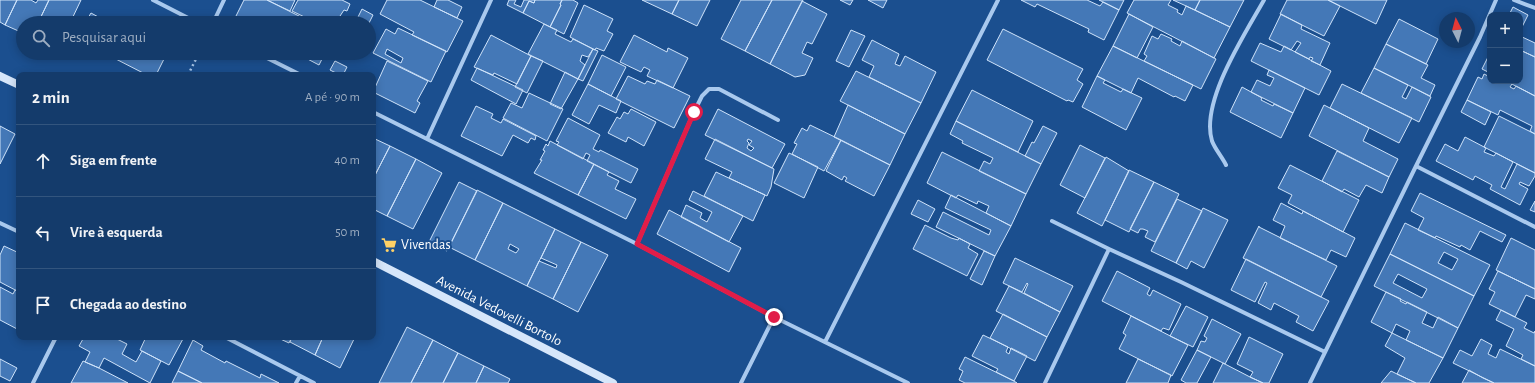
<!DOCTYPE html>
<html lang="pt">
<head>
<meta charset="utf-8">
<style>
	:root { --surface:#143b6b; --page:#214673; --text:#f1f3f6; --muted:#9dadc1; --line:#33557e }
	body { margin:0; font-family:"Alegreya Sans",sans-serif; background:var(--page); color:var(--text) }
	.controls { position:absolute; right:12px; top:12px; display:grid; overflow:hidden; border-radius:8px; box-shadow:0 2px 10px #0003 }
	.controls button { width:36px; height:36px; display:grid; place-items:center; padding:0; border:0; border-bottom:1px solid var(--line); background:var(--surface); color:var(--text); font:20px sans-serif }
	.compass { position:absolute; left:1439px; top:12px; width:36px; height:36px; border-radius:50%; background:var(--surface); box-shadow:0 2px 10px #0003; rotate:354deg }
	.stop { position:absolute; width:12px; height:12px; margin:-9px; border:3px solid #e11d48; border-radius:50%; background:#fff }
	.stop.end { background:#e11d48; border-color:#fff; box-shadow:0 1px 4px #0008 }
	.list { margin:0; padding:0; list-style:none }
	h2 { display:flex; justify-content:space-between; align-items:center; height:52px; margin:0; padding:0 16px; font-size:17px }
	h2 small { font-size:13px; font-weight:400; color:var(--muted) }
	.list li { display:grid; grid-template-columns:26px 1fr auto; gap:12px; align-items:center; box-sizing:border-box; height:72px; padding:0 16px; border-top:1px solid var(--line) }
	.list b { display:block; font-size:15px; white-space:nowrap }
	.list em { font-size:13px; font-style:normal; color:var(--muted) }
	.icon { flex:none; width:22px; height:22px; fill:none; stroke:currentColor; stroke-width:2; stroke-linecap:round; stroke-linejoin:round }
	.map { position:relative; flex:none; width:1535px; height:383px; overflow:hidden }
	.search { position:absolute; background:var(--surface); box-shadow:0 2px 10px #0003; left:16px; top:16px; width:360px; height:44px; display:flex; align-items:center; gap:10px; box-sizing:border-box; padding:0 14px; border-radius:22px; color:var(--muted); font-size:15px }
	.panel { position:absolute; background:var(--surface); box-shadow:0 2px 10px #0003; left:16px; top:72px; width:360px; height:268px; border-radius:8px }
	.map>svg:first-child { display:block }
</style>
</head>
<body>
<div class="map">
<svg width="1535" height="383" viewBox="0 0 1535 383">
	<rect width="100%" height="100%" fill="#1b4f8f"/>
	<path fill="#4478b7" stroke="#cfe3fa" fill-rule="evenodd" d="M0 0H17L5 25 0 22Z
		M17 0H31L36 3 38 0H49L38 23H23V33L5 25Z
		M49 0H81L70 23H38Z
		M244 0H267L301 17 298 23H236L233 22Z
		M267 0H295L290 11Z
		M298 0H342L350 4 347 11 344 10 340 16 347 19 345 23H317L292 11Z
		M387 0H420L463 21 447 52 412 35 414 32 380 14Z
		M437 0H448L462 7 457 18 434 7Z
		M509 0H516L514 4 521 7 524 0H535L534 3 529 1 523 13 507 5Z
		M535 0H562L560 4 561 5 550 27 523 13 529 1 534 3Z
		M562 0H573L578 3 564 34 550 27 561 5 560 4Z
		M642 0H679L672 14Z
		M679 0H710L697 26 672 14Z
		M741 0H772L745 51 721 39Z
		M772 0H803L770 64 745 51Z
		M840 0H853L850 5Z
		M868 0H887L883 8Z
		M1021 0H1087L1100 6 1103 2 1119 10 1104 40 1088 32 1089 29 1037 4 1035 7Z
		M1099 0H1124L1119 10Z
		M1134 0H1171L1168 5 1178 10 1177 12 1182 15 1186 6 1230 27 1214 58 1127 13Z
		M1173 0H1200L1195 10Z
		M1200 0H1244L1230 27 1195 10Z
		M1287 0H1328L1340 6 1324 36 1280 14Z
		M1328 0H1387L1376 24Z
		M802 1 827 14 812 44 807 42 802 53 813 58 805 75 795 77 770 64Z
		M584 5 613 19 607 31 613 34 604 51 596 48 595 50 570 37Z
		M1513 7 1528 15 1520 31V15H1509Z
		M362 9 373 15 369 23H355Z
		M91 13 102 19V23H85Z
		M1129 14 1153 27 1137 58 1113 46Z
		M1281 14 1302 25 1301 29 1330 43 1320 65 1311 61 1313 58 1310 57 1309 59 1295 52 1301 43 1297 41 1291 50 1269 39Z
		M303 18 313 23H300Z
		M1399 19 1438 39 1426 64 1386 44Z
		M544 24 557 30 555 34 571 42 573 39 593 49 588 57 582 55 580 61 585 65 578 79 528 54Z
		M398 28 446 51 431 82 373 53 386 29 395 34ZM387 49 403 58 401 63 385 54Z
		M1003 29 1083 69 1077 80 1083 84 1073 102 1068 100 1067 101 987 60Z
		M851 30 865 36 849 67 836 61Z
		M1161 34 1172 39 1171 41 1180 46 1182 41 1216 59 1201 89 1144 61 1147 56 1144 54 1152 36 1158 39Z
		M491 35 531 56 517 84 494 73 493 75 474 67Z
		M634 35 667 52 668 48 688 58 673 88 647 76 650 70 644 67 641 72 620 62Z
		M1520 36 1535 43V57L1520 50Z
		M872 40 899 54 895 64 900 66 905 56 936 72 921 103 869 77 874 66 862 60Z
		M1260 43 1281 52 1284 46 1331 71 1319 95 1251 61Z
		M1386 44 1428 65 1421 78 1435 85 1430 96 1374 68Z
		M1113 46 1193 85 1185 101 1175 96 1174 97 1138 78 1131 93 1097 76Z
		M593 49 598 51 583 81 578 79Z
		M1520 50 1535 57V96L1506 81H1520Z
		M110 53H167L156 75H147L110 56Z
		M296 53H325L319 65Z
		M1490 53V73L1482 69Z
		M602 55 626 67 611 96 588 84Z
		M531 56 543 61 527 93 515 87Z
		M335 61 347 67 343 75H340L330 70Z
		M387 61 428 81 417 101 420 103 415 113 373 92Z
		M477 68 523 90 516 104 471 80Z
		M1374 68 1408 85 1402 97 1406 99 1412 87 1431 97 1419 122 1361 93Z
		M1269 70 1305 88 1293 113 1251 92 1257 80 1270 86 1274 78 1267 75Z
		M856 71 921 103 905 134 840 101Z
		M565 72 578 79 561 109 550 104Z
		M1484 74 1490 77V81H1506L1512 84 1510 87 1514 89 1516 86 1535 96V134L1530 131 1532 126 1500 110 1498 115 1467 100 1478 77 1482 79Z
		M628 76 645 84 647 81 655 84 657 80 690 96 674 128 616 99Z
		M1097 76 1105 80 1103 83 1121 92 1123 89 1142 98 1126 130 1082 107Z
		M588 84 621 101 616 113 599 105 589 124 572 115Z
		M1342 84 1412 118 1399 143 1330 108Z
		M1242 87 1262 98 1261 100 1273 106 1274 104 1293 113 1281 138 1230 112Z
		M972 90 1033 121 1018 152 956 121Z
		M529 93 563 109 547 141 503 118 511 103 522 108Z
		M1467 100 1491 112 1485 125 1461 112Z
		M848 105 905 134 890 165 834 137Z
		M1324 105 1369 128 1363 141 1398 159 1389 177 1309 136Z
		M476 106 493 114 491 118 501 123 503 119 536 136 535 140 531 138 528 143 513 135 502 156 461 136Z
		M631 109 656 122 644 146 628 137 626 142 608 133 617 117 620 119 624 112 628 114Z
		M718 109 785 144 772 168 705 135ZM748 139 752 141 749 145 754 148 751 151 747 148 749 143 747 141Z
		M1499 116 1535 134V173L1484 147Z
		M568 118 600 135 593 149 599 152 600 150 638 169 631 183 587 161 590 155 586 153 583 159 557 145 559 142 556 141Z
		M956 121 1041 164 1026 194 979 171 984 161 990 164 993 158 962 143 963 141 950 134Z
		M810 125 841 140 824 171 792 154 797 144 794 143 802 128 807 131Z
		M0 126 15 134 0 164Z
		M1043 126 1057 133 1041 164 1025 156 1032 142 1034 143Z
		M1465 137 1486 148 1484 152 1494 156 1496 153 1513 162 1501 187 1505 189 1517 164 1535 173V176L1529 186 1520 182 1519 184 1528 189 1520 205 1490 189 1492 185 1475 176 1473 180 1436 161 1445 144 1458 151Z
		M373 138 390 146 373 179Z
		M715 139 774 169 771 187 767 196 729 178 732 172 705 159Z
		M841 140 890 165 874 196 845 181 847 178 844 176 842 180 826 171Z
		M550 141 594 164 578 195 534 173 542 160H540L545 151 543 150 546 144 548 146Z
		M1080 145 1105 158 1085 198 1060 185Z
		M390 146 416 159 387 216 373 209V179Z
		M1337 151 1389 177 1382 193 1366 185 1359 197 1344 189 1342 192 1322 181Z
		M942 152 1026 194 1011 226 986 213 989 206 978 201 977 204 958 195 956 198 927 183Z
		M789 153 818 167 804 198 774 183Z
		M1106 157 1129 171 1102 226 1077 213Z
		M416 159 442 173 413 229 387 216Z
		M594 164 609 172 607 175 619 181 615 189 636 199 626 219 578 195Z
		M1290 165 1359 200 1343 232 1288 203 1292 195 1278 188Z
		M1129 170 1154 182 1129 232 1105 220Z
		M716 172 765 195 753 221 704 196Z
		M459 182 477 191 447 251 429 242Z
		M1154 182 1179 194 1155 242 1145 237 1148 231 1143 229H1140L1138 233 1130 229Z
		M477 190 503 203 475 260 449 247Z
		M693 191 743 216 729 242 681 217 686 205 702 213 700 218 707 222 712 212 689 200Z
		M1420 193 1506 235 1502 242 1480 231 1470 250 1461 245 1460 247 1436 236 1435 238 1418 230 1424 218 1411 211Z
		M951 195 1011 226 995 256 936 227 943 212 989 235 991 230 945 208Z
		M1177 199 1202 211 1176 263 1151 251Z
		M918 200 935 209 928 222 911 214Z
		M1535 201V212L1530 210Z
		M503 203 555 229 527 286 475 260ZM510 244 519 249 516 253 508 249Z
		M1281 203 1302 214 1303 211 1355 238 1346 257 1331 250 1326 260 1280 238 1285 226 1273 220Z
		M1203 208 1228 220 1204 268 1191 261 1187 269 1176 263Z
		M669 210 741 248 729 272 657 234Z
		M1405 223 1490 265 1474 296 1390 254ZM1444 252 1458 259 1452 270 1438 263Z
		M925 225 951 238 958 240 959 238 970 244 968 248 978 254 967 276 913 249Z
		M1259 226V227L1337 266 1321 297 1243 258Z
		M555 229 581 242 553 299 527 286 539 261 556 268 557 265 541 258Z
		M1511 238 1535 250V289L1496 270Z
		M581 242 608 255 578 312 553 299Z
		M4 246 19 253V292L0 282V255Z
		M984 251 995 256 982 285 970 279Z
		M1390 254 1474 296 1458 328 1374 286ZM1398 274 1427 289 1422 298 1393 283Z
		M1015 258 1073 286 1060 312 1024 293 1028 284 1027 283 1022 292 1003 283Z
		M1246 259 1329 301 1313 331 1296 322 1299 316 1274 303 1271 310 1258 303 1267 283 1265 282 1255 302 1231 290Z
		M1117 271 1150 288 1147 294 1150 296 1153 290 1181 304 1169 330 1163 328 1161 331 1102 301Z
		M1498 271 1535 289V299L1526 295 1515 317 1489 304 1495 292 1489 289Z
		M1009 286 1060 312 1047 337 996 311Z
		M0 287 13 294 15 290 19 292V330L0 320Z
		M1386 292 1401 299 1400 301 1406 304 1407 302 1427 312 1422 323 1433 328 1438 317 1458 328 1443 358 1406 340 1410 331 1396 324 1392 333 1371 322Z
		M1186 306 1208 317 1193 347 1170 336Z
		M1501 310 1527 323 1524 328 1534 333 1535 331V366L1521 359 1523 355 1506 346 1514 329 1496 320Z
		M1003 314 1047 337 1035 361 990 338Z
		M1131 316 1188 345 1172 376 1119 349 1126 335 1123 333Z
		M1212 319 1241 334 1225 364 1197 350 1201 341 1205 342 1207 338 1204 336Z
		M407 327 433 340 411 383H379Z
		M1392 333 1443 358 1429 383H1416L1397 374 1405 358 1385 346Z
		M983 335 1008 347 1006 352 1009 354 1011 348 1027 356 1014 381 996 372 998 369 972 356Z
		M78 337H113L127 344 122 354 136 362 142 351 161 361 150 383 104 358 99 368 85 362 90 352 79 346 83 339Z
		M146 337H184L169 365 140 350Z
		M276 337H292L289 343Z
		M292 337H323L315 355 290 342Z
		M323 337H355L340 368 315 355Z
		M1249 337 1283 354 1269 383H1263L1250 377 1253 372 1237 364Z
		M1481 339 1492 345 1488 354 1496 358 1500 349 1535 366V383H1494L1453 363 1460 350 1472 356Z
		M193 340 203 346 201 350 225 363 226 361 260 378 261 374 279 383H202L178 371Z
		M433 340 458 353 443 383H411Z
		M1197 350 1211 357 1197 383H1186L1181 380Z
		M458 353 484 366 476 383H443Z
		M965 357 1014 381 1017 383H965L959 380 963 371 959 369Z
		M0 359 17 368 10 381 0 376Z
		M1138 359 1171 375 1168 383H1126Z
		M83 361 99 368 128 383H71Z
		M1223 363 1250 377 1263 383H1213Z
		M484 366 510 379 508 383H476Z
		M1469 370 1483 378 1494 383H1462Z
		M178 371 202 383H172Z
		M1391 371 1397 374 1416 383H1381Z"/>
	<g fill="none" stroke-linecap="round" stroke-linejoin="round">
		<path stroke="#a9c9ee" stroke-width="2.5" stroke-dasharray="2 3" stroke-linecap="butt" d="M188 75 199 53"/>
		<path stroke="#a9c9ee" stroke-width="4" d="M153 0 198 23
			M1514 0 1535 8
			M213 23 224 0
			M257 53 301 75
			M373 112 637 244 774 317 908 383
			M427 139 491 0
			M1226 165C1222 157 1215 149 1212 141 1200 102 1245 34 1264 0
			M1416 166 1480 37 1496 0
			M0 223 19 232
			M637 244 694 112 702 96 709 89H719L778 120
			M1109 249 1181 282 1325 352
			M225 337 314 383
			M825 342 998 0
			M33 383 56 337
			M296 383 300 376
			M741 383 774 317
			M1045 383 1109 249 1052 221
			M1310 383 1416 166 1535 227"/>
		<path stroke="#d6e6fa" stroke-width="8" d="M0 76 19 85
			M373 261 613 383"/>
	</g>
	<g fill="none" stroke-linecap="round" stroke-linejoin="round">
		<path stroke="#e11d48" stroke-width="5" d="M694 112 637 244 774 317"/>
	</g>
	<defs>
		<symbol id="supermarket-bare" viewBox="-9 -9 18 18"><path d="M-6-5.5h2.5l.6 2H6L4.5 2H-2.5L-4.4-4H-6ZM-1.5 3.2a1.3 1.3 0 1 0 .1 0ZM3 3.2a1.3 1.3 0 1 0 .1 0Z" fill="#ffd166" stroke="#1b4f8f" stroke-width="2.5" paint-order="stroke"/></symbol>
	</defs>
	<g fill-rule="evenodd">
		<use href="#supermarket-bare" x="378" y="234" width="22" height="22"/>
	</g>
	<g text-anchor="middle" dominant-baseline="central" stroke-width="4" stroke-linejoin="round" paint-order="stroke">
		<g font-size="14" fill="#fff" stroke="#1b4f8f" text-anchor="start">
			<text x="401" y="245">Vivendas</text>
		</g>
		<g font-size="14" fill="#fff" stroke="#1b4f8f">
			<text transform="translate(499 311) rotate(27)">Avenida Vedovelli Bortolo</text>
		</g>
	</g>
</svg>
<div class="controls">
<button>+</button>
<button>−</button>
</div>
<svg class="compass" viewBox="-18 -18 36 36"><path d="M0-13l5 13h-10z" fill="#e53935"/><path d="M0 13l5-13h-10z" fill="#9dadc1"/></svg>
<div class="stop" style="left:694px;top:112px"></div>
<div class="stop end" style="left:774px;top:317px"></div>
<div class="search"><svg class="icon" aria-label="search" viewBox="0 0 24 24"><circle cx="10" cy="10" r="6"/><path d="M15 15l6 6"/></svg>Pesquisar aqui</div>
<section class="panel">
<h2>2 min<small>A pé · 90 m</small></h2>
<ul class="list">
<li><svg class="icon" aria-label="ahead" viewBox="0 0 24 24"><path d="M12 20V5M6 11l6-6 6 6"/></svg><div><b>Siga em frente</b></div><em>40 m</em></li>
<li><svg class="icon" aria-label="left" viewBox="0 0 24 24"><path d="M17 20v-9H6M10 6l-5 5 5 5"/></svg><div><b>Vire à esquerda</b></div><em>50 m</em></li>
<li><svg class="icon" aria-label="arrive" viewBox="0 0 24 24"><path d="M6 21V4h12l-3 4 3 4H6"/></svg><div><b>Chegada ao destino</b></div></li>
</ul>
</section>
</div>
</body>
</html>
